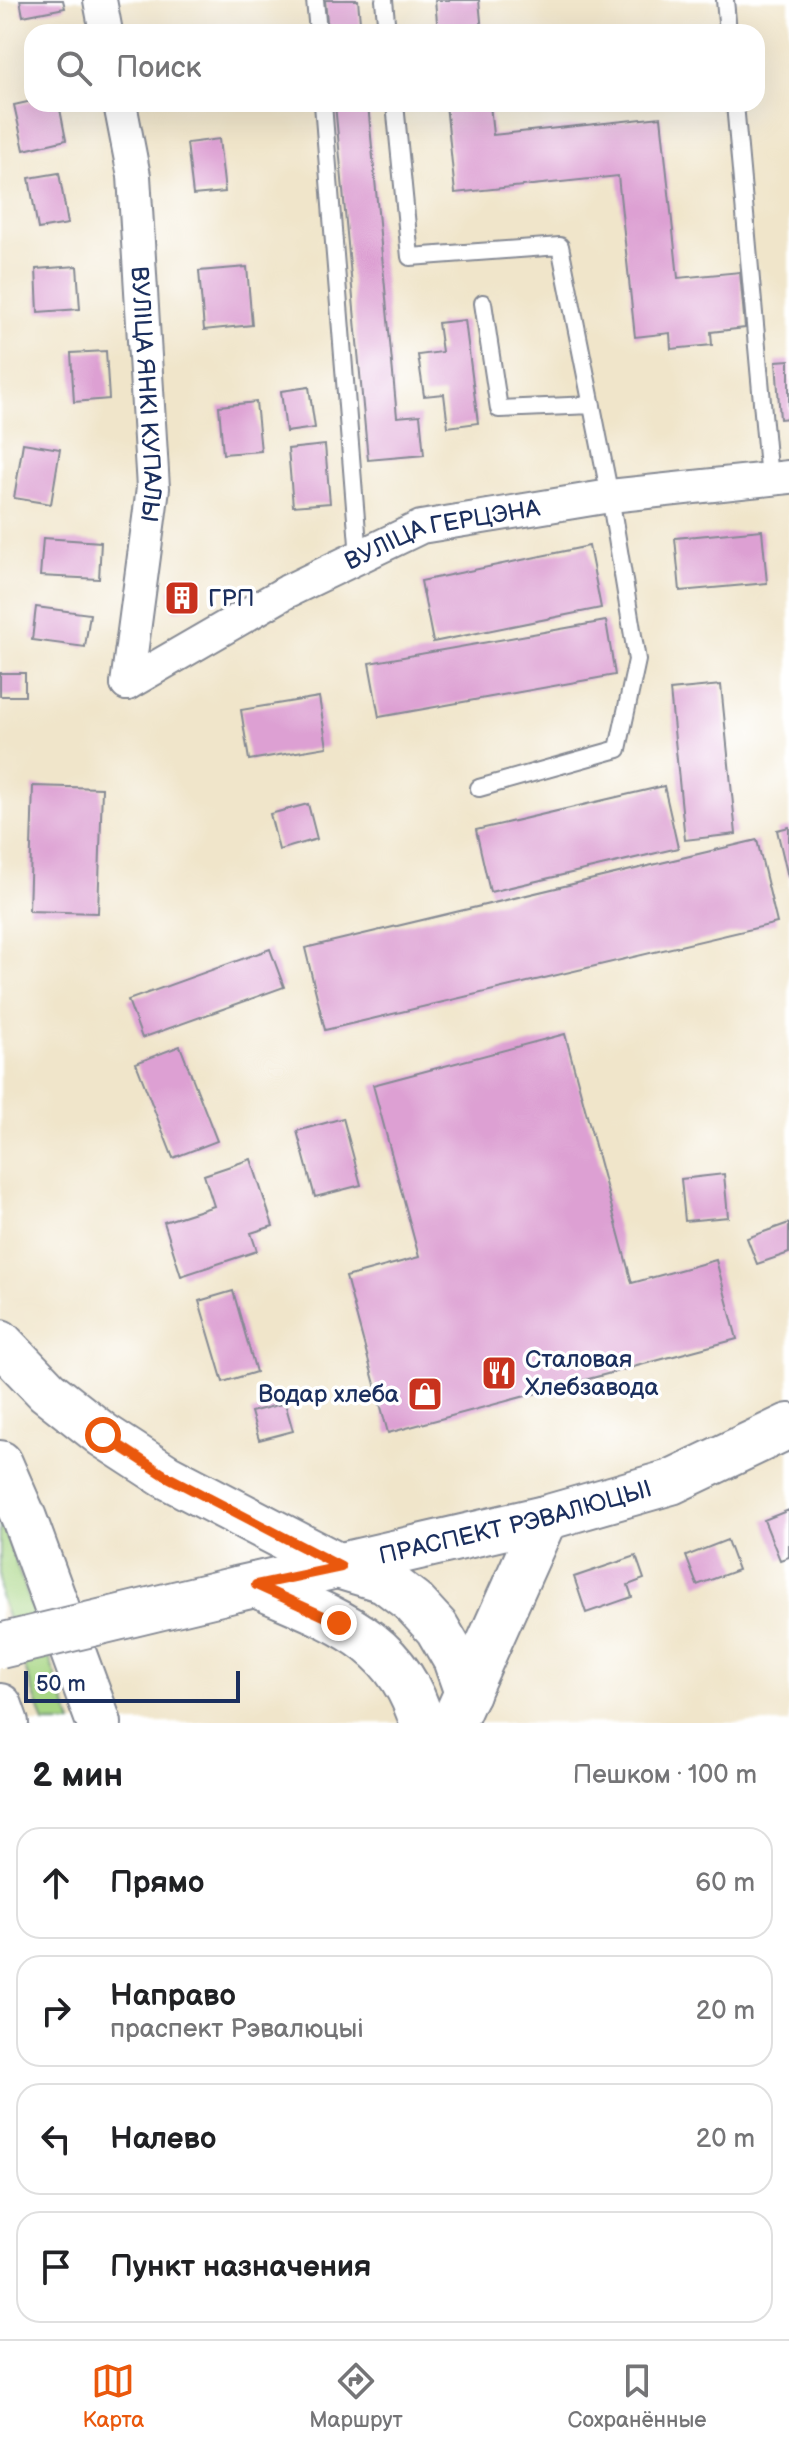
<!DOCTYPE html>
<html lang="ru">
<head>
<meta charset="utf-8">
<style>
	:root { --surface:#fff; --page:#f2f2f2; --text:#202124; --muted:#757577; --line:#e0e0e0; --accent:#ea580c }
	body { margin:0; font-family:"Balsamiq Sans",sans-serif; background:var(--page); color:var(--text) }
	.scale { position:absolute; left:24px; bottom:20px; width:216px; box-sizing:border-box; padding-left:8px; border:4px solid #1b2f5e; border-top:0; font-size:22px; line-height:28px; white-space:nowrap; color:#1b2f5e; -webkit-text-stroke:6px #fff; paint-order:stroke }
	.stop { position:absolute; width:24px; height:24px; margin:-18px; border:6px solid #ea580c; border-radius:50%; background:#fff }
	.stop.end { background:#ea580c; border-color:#fff; box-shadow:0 2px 8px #0008 }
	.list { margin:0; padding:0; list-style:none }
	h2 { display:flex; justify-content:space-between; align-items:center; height:104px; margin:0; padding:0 32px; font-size:34px }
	h2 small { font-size:26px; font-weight:400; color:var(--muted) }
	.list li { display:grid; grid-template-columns:52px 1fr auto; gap:24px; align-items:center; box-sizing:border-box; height:112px; margin:0 16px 16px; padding:0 16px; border:2px solid var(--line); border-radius:24px }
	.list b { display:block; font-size:30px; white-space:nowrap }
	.list p { margin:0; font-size:26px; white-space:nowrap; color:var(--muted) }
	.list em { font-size:26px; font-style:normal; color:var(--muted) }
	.icon { flex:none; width:44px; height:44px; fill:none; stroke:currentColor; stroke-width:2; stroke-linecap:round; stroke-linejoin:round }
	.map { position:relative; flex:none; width:789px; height:1723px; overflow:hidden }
	.search { position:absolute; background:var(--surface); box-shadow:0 8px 32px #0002; left:24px; right:24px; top:24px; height:88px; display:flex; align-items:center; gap:20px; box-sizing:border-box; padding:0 28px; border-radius:24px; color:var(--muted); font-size:30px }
	.sheet { height:616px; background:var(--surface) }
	nav { display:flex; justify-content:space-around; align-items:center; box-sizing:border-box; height:112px; border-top:2px solid var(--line); background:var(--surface); font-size:22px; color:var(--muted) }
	nav a { display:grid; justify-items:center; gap:4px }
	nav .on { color:var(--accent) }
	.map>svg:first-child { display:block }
</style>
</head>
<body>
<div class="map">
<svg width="789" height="1723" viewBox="0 0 789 1723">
	<rect width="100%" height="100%" fill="#fff"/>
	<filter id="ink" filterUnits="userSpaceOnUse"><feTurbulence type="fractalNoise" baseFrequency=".0125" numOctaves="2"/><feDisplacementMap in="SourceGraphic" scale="16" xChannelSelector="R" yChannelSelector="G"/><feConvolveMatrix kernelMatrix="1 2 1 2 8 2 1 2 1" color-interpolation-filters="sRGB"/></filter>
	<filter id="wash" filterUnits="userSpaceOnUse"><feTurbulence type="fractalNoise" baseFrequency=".006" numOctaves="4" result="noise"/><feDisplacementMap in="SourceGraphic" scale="32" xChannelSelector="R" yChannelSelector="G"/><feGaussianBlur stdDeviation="1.8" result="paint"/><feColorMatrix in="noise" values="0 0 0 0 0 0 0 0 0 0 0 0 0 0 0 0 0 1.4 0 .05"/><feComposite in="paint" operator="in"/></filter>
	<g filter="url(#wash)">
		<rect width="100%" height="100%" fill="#f0e5ca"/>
		<path fill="#a7d684" stroke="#618271" stroke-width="2" d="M0 1518 72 1723H44L0 1596Z"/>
		<g id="blocks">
			<path fill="#dda0d3" d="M20 0H63L65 8 23 16Z
				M325 0H358L361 32H328Z
				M435 0H479L482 32H438Z
				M32 101V104H59L66 140 24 150 14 105Z
				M335 104H368L397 417 420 415 424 455 368 460Z
				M446 104H490L493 135 661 117 678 278 740 272 745 328 711 332 712 345 671 349 670 333 635 337 618 176 455 193Z
				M219 139 225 192 193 195 187 143Z
				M59 173 68 224 38 229 29 178Z
				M77 266 80 309 38 312 36 269Z
				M247 267 252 325 204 330 199 271Z
				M465 320 478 423 448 427 444 394 424 396 418 355 442 352 438 323Z
				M106 351 109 399 74 402 71 353Z
				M789 360V418L780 419 776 361Z
				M309 387 315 428 286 432 281 391Z
				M256 402 261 451 223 454 219 406Z
				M23 443 60 449 51 504 14 498Z
				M325 445 330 503 293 506 288 449Z
				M762 530 767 583 680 591 675 538Z
				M43 538 101 542 99 579 40 576Z
				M589 546 601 608 433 642 421 581Z
				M192 586 195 607 173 611 169 590Z
				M36 607 90 614 85 647 32 640Z
				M606 621 615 675 379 717 369 663Z
				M0 673H25V696H0Z
				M721 685 736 834 685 840 670 690Z
				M319 697 327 747 249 760 241 710Z
				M33 786 102 788 98 913 29 911Z
				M664 786 678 848 490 892 476 830Z
				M308 804 317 839 279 850 270 814Z
				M789 827V877H788L777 830Z
				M757 840 777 923 325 1030 305 948Z
				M270 949 284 987 142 1038 128 1000Z
				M565 1034 632 1283 716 1260 737 1339 388 1433 346 1277 419 1257 373 1085Z
				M180 1046 217 1141 173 1158 136 1063Z
				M343 1118 361 1185 315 1197 297 1131Z
				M251 1159 273 1226 251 1233 257 1251 181 1276 164 1222 214 1206 204 1175Z
				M724 1174 728 1217 685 1221 681 1179Z
				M789 1223V1253L757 1264 747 1238Z
				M233 1291 256 1372 223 1382 199 1301Z
				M285 1403 293 1431 259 1440 251 1412Z
				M789 1510V1557L780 1560 764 1520Z
				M727 1540 738 1570 697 1585 686 1556Z
				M636 1556 644 1579 628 1585 632 1597 586 1613 574 1577Z"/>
		</g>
	</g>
	<g filter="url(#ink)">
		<use href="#blocks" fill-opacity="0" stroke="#868a94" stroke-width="2"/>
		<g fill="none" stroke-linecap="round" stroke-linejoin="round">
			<defs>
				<path id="lane" d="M315 0 318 32
					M384 0 387 32
					M725 0 728 32
					M323 104 359 557
					M395 104 410 257 560 246 610 496 637 660 618 749 479 788
					M735 104 769 479
					M483 303 499 409 592 405"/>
				<g id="street">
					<path d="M100 0 106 32"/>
					<path id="s1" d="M120 104 134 176 153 488 127 684"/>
					<path id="s2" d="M127 684 288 591 421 527 610 496 789 477"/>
				</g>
				<g id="primary">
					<path d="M0 1342 47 1391 103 1435 166 1476 341 1567 384 1580 413 1602 437 1628 455 1659 467 1693"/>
					<path d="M0 1463 24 1518 99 1723"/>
					<path d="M256 1585C329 1618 398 1636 422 1723"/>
					<path id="s3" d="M237 1589 545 1518 671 1482 789 1426"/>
					<path d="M0 1706 6 1723"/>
					<path d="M453 1723 545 1518"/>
				</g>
			</defs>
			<use href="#lane" stroke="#868a94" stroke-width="20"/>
			<use href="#street" stroke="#868a94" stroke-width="36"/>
			<use href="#primary" stroke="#868a94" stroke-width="48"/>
			<use href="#lane" stroke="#fff" stroke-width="16"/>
			<use href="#street" stroke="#fff" stroke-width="32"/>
			<use href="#primary" stroke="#fff" stroke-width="44"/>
			<defs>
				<path id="primary-bridge" d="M0 1646 237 1589"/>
			</defs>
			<use href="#primary-bridge" stroke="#868a94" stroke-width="48" stroke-linecap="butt"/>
			<use href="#primary-bridge" stroke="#fff" stroke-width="44"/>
		</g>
	</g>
	<g fill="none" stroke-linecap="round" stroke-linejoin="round" filter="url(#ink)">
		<path stroke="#ea580c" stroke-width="10" d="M103 1435 166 1476 341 1567 256 1585 339 1623"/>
	</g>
	<defs>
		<symbol id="building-square" viewBox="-11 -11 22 22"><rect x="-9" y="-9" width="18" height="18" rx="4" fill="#c8321e" stroke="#fff"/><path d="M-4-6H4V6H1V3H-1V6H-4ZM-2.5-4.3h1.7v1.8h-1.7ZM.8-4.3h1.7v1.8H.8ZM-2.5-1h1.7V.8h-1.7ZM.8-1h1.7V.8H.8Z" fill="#fff"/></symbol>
		<symbol id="restaurant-square" viewBox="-11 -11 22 22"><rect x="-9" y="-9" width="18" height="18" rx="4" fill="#c8321e" stroke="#fff"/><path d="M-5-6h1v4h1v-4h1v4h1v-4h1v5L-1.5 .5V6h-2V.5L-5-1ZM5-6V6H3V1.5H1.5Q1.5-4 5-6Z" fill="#fff"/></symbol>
		<symbol id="shop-square" viewBox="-11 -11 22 22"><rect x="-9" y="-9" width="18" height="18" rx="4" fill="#c8321e" stroke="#fff"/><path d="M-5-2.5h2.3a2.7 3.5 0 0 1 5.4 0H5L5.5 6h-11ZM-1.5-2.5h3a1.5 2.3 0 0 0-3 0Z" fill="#fff"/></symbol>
	</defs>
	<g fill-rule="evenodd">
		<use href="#building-square" x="162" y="578" width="40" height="40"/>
		<use href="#restaurant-square" x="479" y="1353" width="40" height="40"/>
		<use href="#shop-square" x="405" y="1374" width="40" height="40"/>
	</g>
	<g text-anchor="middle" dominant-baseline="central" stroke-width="7" stroke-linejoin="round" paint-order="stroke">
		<g font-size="24" fill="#1b2f5e" stroke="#fff">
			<text stroke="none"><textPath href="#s1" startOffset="292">ВУЛІЦА ЯНКІ КУПАЛЫ</textPath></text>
			<text stroke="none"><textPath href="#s2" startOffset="352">ВУЛІЦА ГЕРЦЭНА</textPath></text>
			<text stroke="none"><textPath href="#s3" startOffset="286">ПРАСПЕКТ РЭВАЛЮЦЫІ</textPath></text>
		</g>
		<g font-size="24" fill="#1b2f5e" stroke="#fff" text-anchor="start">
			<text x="208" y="598">ГРП</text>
			<text x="525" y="1359">Сталовая<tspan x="525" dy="28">Хлебзавода</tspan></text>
			<text x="399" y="1394" text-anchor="end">Водар хлеба</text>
		</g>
	</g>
</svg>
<div class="scale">50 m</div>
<div class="stop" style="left:103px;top:1435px"></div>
<div class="stop end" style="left:339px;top:1623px"></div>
<div class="search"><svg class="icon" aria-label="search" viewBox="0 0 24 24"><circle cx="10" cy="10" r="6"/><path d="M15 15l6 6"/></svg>Поиск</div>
</div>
<section class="sheet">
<h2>2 мин<small>Пешком · 100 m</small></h2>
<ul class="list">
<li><svg class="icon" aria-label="ahead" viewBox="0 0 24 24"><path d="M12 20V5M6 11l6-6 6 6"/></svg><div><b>Прямо</b></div><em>60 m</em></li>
<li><svg class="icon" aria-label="right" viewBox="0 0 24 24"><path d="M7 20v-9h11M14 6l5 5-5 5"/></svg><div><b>Направо</b><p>праспект Рэвалюцыі</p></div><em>20 m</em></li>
<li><svg class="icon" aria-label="left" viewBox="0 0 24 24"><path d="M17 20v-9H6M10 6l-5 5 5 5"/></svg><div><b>Налево</b></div><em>20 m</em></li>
<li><svg class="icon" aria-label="arrive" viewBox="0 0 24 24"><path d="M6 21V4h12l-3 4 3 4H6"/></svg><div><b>Пункт назначения</b></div></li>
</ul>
</section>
<nav>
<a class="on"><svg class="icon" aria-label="map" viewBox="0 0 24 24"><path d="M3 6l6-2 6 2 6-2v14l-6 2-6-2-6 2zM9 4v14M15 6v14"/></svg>Карта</a>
<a><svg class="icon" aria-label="directions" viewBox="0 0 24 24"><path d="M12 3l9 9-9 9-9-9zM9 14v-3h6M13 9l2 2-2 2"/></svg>Маршрут</a>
<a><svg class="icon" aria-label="saved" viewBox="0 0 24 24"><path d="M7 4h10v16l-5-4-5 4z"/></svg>Сохранённые</a>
</nav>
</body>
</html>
